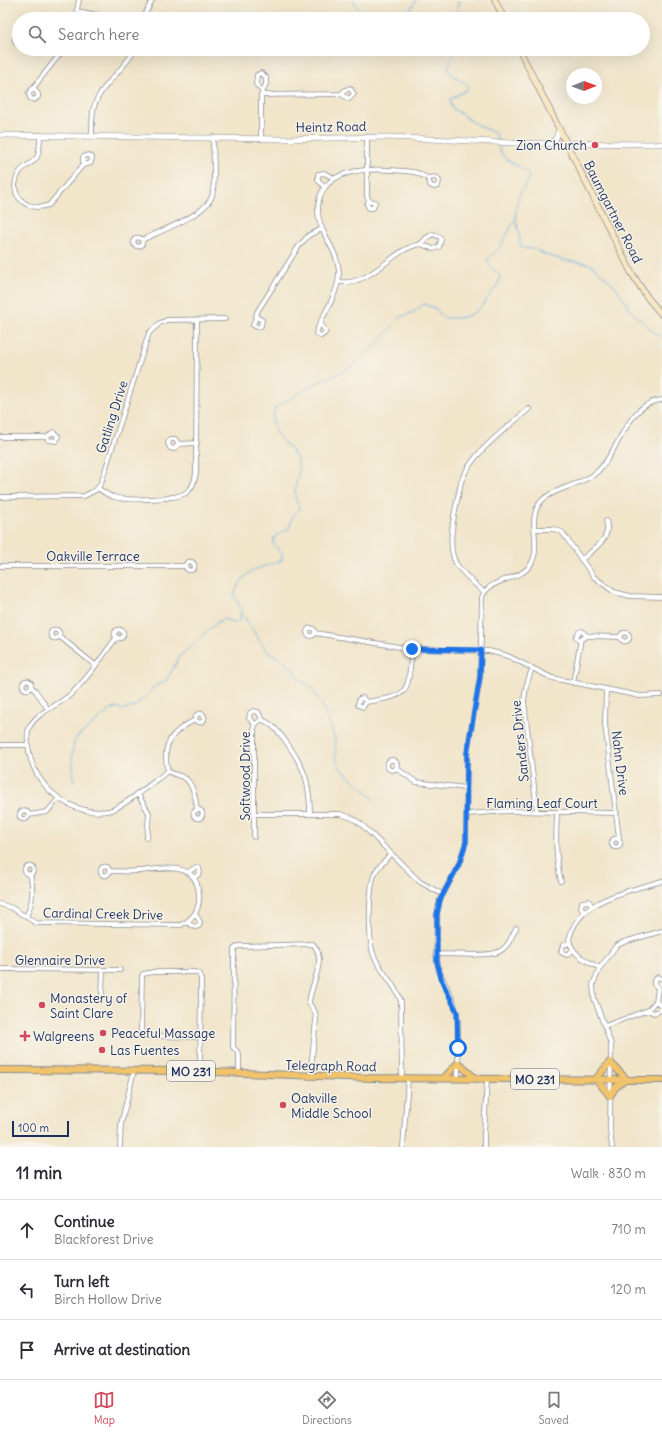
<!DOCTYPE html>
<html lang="en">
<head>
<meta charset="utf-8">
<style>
	:root { --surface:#fff; --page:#f7f7f7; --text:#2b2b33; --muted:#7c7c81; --line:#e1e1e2; --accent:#d1495b }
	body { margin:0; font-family:Delius,sans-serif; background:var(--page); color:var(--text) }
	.compass { position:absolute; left:566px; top:68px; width:36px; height:36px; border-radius:50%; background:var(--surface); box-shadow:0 4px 16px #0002; rotate:89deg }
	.scale { position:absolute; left:12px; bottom:10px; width:57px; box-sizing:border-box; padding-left:4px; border:2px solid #1b2f5e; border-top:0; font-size:11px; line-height:14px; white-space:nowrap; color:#1b2f5e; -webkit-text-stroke:3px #f7f3e8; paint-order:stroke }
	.stop { position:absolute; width:12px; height:12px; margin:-9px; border:3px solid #1a73e8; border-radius:50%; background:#fff }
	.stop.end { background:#1a73e8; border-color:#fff; box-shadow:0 1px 4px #0008 }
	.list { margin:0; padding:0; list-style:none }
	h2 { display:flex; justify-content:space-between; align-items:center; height:52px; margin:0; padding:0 16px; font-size:17px }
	h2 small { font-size:13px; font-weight:400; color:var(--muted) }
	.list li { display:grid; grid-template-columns:26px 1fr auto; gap:12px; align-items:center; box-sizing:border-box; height:60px; padding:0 16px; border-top:1px solid var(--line) }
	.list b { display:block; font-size:15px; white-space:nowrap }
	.list p { margin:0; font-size:13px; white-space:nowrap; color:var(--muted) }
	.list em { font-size:13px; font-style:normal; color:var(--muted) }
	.icon { flex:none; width:22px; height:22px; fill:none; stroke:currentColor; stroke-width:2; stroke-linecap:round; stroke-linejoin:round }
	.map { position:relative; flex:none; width:662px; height:1147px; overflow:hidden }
	.search { position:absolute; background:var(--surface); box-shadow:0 4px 16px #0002; left:12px; right:12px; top:12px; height:44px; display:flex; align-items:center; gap:10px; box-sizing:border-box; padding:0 14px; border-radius:22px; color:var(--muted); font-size:15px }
	.sheet { height:232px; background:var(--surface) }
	nav { display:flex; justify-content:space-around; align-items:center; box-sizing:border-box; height:56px; border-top:1px solid var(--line); background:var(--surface); font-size:11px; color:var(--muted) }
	nav a { display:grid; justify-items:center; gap:2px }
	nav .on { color:var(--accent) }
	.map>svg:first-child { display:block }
</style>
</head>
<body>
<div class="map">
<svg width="662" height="1147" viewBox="0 0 662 1147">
	<rect width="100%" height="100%" fill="#f7f3e8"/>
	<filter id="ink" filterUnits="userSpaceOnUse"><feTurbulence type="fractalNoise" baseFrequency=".025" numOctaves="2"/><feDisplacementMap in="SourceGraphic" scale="8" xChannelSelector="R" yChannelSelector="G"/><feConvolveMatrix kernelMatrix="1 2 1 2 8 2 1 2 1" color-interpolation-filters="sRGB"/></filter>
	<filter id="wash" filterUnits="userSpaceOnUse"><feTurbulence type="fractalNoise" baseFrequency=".012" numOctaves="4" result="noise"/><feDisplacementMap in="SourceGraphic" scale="16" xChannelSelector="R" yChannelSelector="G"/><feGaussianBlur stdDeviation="0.9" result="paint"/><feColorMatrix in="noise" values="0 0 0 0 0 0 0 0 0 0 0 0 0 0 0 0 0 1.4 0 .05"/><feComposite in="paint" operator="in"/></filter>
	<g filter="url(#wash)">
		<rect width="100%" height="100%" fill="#f1e5ca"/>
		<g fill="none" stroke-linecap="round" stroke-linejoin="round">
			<path stroke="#6db1e2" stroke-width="1" d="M354 0 357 7 368 19
				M405 19 416 0
				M454 19 459 0
				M456 49 448 66 450 73 468 85V89L450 99 452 108 474 123 496 134 498 141
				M498 144C502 164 516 161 529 175 529 183 523 187 520 194 514 207 515 216 518 228 520 235 519 241 521 247L536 250 546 255 563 260 590 264 594 267 615 286 632 312 651 330 662 337
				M242 614 266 650 291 667 299 679 311 687 321 703 331 727 335 740 336 758 340 768 375 800
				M74 781 72 755 74 742 77 737 112 709 119 708 123 710 136 706 155 686 166 681 180 656 219 621 224 619 234 623 240 620 241 609 234 596C242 569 259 569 282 560V555L273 543 274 538 280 533 289 529 293 516 299 509C299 504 294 499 295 494 295 485 300 472 298 463 294 443 265 440 275 408L312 385 352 367 383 338 400 317 412 313 424 304 436 309 442 317C466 321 476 315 490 295 495 288 499 285 500 276L487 263 488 259 500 247 515 220"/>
		</g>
	</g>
	<g filter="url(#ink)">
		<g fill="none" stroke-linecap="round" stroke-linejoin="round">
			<defs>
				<path id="minor" d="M77 11 118 19
					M75 19 79 0
					M143 19 152 0
					M19 34 15 38V42L19 44
					M55 49 62 52
					M34 88 38 94V97L34 100 30 98 29 93 64 49
					M261 95 341 94 349 99 354 94 350 88 345 90 341 94
					M40 135C40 142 40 150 37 157 33 164 23 166 19 173 6 195 28 213 49 205L83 165 91 163 92 157 88 155 83 157V165
					M92 136C92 128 92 119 93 111 98 86 124 71 135 49
					M367 137V196L369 201 367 204 369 208H373L375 202 369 201
					M261 138V95L266 84V77L261 73 257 75 256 84 262 91
					M325 188 318 180V174L324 173 334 178
					M133.5 242a4.5 4.5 0 1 1 9 0a4.5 4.5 0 1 1-9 0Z
					M142 240C160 231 206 215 212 196 216 182 213 153 213 137
					M339 282C373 286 392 248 421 244L433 249 439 247 441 240 440 237 433 234 426 238 421 244
					M256 317 253 325 257 327 261 326 262 320 256 317 257 312 299 246 309 235 322 229
					M320 323 316 333 321 336 325 333V330L320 323C328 307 339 290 339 272 338 249 318 233 318 210 318 162 382 168 414 172 419 173 424 177 428 178 432 178 434 176 437 178L439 181 438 186 434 187 430 185 428 178
					M0 437H47L53 432 58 436 56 441 48 440 47 437
					M179 444 174 449 170 448 168 443 171 439H175L179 444 197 443
					M98 488C103 492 108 496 114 497 126 501 178 500 187 492 193 488 195 480 196 473L197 320
					M0 497 84 496 96 490 101 483 149 333 160 323 167 320 225 319
					M535 529H553L562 532 594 577 614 592 630 596 662 597
					M581 560C594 549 612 539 606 521
					M185.5 566a4.5 4.5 0 1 1 9 0a4.5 4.5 0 1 1-9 0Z
					M0 566H185
					M484 592C475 584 464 575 457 565 444 546 457 504 461 482 470 454 507 428 529 409
					M307 632a4 4 0 1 1 8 0a4 4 0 1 1-8 0Z
					M114.5 634a4.5 4.5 0 1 1 9 0a4.5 4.5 0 1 1-9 0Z
					M50.5 634a4.5 4.5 0 1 1 9 0a4.5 4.5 0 1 1-9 0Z
					M620.5 637a4.5 4.5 0 1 1 9 0a4.5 4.5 0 1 1-9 0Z
					M315 633 412 649 489 651 508 656 552 678 640 696 661 695
					M59 636 95 665
					M117 637C102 656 89 678 71 694 59 706 37 711 29 728 26 735 28 744 29 752 36 788 71 816 108 811 122 809 155 780 168 771
					M580 642 576 637 579 632 582 631 587 636
					M532 668 526 687 524 701 537 812
					M22.5 685a4.5 4.5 0 1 1 9 0a4.5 4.5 0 1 1-9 0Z
					M573 683 581 639 588 636 620 637
					M31 687 35 690 48 709
					M606 689 605 724 619 838
					M366 702 363 698 359 699 358 705 363 707 366 702C412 695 407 694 412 649
					M195.5 718a4.5 4.5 0 1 1 9 0a4.5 4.5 0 1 1-9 0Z
					M255 724 249 718 250 713 253 711 258 712 263 720
					M0 745H28
					M387 765a5 5 0 1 1 10 0a5 5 0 1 1-10 0Z
					M396 768 416 782 466 788
					M168 771C161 744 172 731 195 720
					M168 771C173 775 181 775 186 779 194 786 196 800 197 810
					M137 793 149 813 147 838
					M193.5 814a4.5 4.5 0 1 1 9 0a4.5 4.5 0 1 1-9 0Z
					M19.5 815a4.5 4.5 0 1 1 9 0a4.5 4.5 0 1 1-9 0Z
					M557 813C556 836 555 858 561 881
					M255 814H340L352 818 361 824 420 882 442 894
					M467 814 508 811 617 813
					M29 815 47 812 59 798
					M254 837V726L260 720C276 720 303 765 306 779 309 791 310 802 310 813
					M611.5 843a4.5 4.5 0 1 1 9 0a4.5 4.5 0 1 1-9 0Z
					M390 854C386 860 380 865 376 871 368 884 368 942 374 956 381 972 395 984 401 1001L402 1078
					M24.5 870a4.5 4.5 0 1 1 9 0a4.5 4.5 0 1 1-9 0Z
					M100.5 871a4.5 4.5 0 1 1 9 0a4.5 4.5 0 1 1-9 0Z
					M188 872 196 867 199 868 200 873 194 878
					M0 904 12 908 36 923 181 925C191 920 199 912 199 899 200 860 166 868 140 871 130 872 119 871 109 871
					M585 912 581 908 582 902 589 901 592 907
					M26 917C33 902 34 890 30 874
					M186 922 195 927 199 926 200 922 195 913
					M570 943 563 945 561 952 567 955 573 950
					M436 954C449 954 488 957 498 952 508 948 512 936 516 928
					M600 968C587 961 573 956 569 940 577 899 629 891 662 881
					M0 969 120 970
					M658 988 654 984V981L658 977 662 979
					M102 996 103 970
					M648 1010 654 1013 661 1010V1006L656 1001
					M605 1026 648 1010 656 1001 658 988
					M200 1072 201 979 199 974 195 972H153L143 974 142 976 141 1030 147 1036 200 1037
					M239 1073V1054L233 1047 234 949 238 946 313 944C328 960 310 985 309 1003L315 1012 316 1020 310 1077
					M458 1078V1021L454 1003 439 971 436 954 437 914 440 900 459 864 466 842 467 753 480 677 482 597C491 576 520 582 531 564 542 546 527 522 539 504 550 488 582 486 597 472 620 451 627 402 662 400
					M120 1147 121 1124 134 1071
					M403 1147 408 1078
					M484 1147V1134L487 1079
					M612 1147 610 1130 611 1044 594 998 593 984 600 968 616 946 624 942 662 931"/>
				<path id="tertiary" d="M0 135 282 139 388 137 513 143 662 144
					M551 144 556 138 559 129"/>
				<path id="secondary" d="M495 0 504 19
					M519 49 631 272 647 297 662 315"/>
				<path id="primary" d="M0 1070 192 1071 371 1078 662 1080
					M444 1078 458 1063 475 1078
					M596 1079 610 1062 626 1079
					M596 1079 610 1096 615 1088 626 1079"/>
			</defs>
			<use href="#minor" stroke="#868a94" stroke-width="5.5"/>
			<use href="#tertiary" stroke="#868a94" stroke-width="6"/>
			<use href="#secondary" stroke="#868a94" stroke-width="7"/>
			<use href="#primary" stroke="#868a94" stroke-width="8"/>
			<use href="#minor" stroke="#fff" stroke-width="4"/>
			<use href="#tertiary" stroke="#fff" stroke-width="5"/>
			<use href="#secondary" stroke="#f9e7c3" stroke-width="5.5"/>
			<use href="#primary" stroke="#f1c36a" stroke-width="6"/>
		</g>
	</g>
	<g fill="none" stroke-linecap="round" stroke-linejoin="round" filter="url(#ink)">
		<path stroke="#1a73e8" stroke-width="5" d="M412 649 481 650 480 677 467 753 466 842 459 864 440 900 437 914V962L442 981 457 1012 458 1048"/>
	</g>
	<g fill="#d1495b" stroke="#f7f3e8" stroke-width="1.5">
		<circle cx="595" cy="145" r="4"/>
		<circle cx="42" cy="1005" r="4"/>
		<circle cx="103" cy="1033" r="4"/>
		<path d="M23 1030h4v4h4v4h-4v4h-4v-4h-4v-4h4z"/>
		<circle cx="102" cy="1050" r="4"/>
		<circle cx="283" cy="1105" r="4"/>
	</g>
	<g text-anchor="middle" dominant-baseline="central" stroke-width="3" stroke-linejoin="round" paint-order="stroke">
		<g fill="#f7f3e8" stroke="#5d6a87" stroke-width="1">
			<rect x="167" y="1061" width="48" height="20" rx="3"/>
			<rect x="511" y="1069" width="48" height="20" rx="3"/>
		</g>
		<g font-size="12" font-weight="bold" fill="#1b2f5e">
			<text x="191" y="1071">MO 231</text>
			<text x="535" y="1079">MO 231</text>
		</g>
		<g font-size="13" fill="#1b2f5e" stroke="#f7f3e8">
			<text transform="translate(331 127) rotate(-1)">Heintz Road</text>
			<text transform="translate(613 212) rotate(63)">Baumgartner Road</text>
			<text transform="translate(112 417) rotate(-72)">Gatling Drive</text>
			<text x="93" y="556">Oakville Terrace</text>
			<text transform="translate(520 741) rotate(-96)">Sanders Drive</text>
			<text transform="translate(620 763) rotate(83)">Nahn Drive</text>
			<text transform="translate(245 776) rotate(-90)">Softwood Drive</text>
			<text x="542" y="803">Flaming Leaf Court</text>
			<text transform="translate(103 914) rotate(1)">Cardinal Creek Drive</text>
			<text x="60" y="960">Glennaire Drive</text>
			<text transform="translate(331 1066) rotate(1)">Telegraph Road</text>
		</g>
		<g font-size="13" fill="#1b2f5e" stroke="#f7f3e8" text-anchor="start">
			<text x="587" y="145" text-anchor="end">Zion Church</text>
			<text x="50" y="998">Monastery of<tspan x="50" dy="15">Saint Clare</tspan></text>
			<text x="111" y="1033">Peaceful Massage</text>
			<text x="33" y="1036">Walgreens</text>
			<text x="110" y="1050">Las Fuentes</text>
			<text x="291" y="1098">Oakville<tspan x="291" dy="15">Middle School</tspan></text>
		</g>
	</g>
</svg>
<svg class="compass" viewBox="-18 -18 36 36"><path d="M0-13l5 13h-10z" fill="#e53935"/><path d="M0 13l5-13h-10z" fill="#7c7c81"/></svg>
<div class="scale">100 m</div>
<div class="stop" style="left:458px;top:1048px"></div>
<div class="stop end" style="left:412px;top:649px"></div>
<div class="search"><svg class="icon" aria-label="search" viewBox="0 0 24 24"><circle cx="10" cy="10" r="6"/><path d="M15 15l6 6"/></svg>Search here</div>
</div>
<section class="sheet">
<h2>11 min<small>Walk · 830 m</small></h2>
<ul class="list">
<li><svg class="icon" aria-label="ahead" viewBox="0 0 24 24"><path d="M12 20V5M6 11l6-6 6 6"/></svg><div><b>Continue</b><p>Blackforest Drive</p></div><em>710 m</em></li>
<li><svg class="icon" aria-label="left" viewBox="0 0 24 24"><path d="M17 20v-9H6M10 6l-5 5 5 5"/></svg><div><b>Turn left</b><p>Birch Hollow Drive</p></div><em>120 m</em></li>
<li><svg class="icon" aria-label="arrive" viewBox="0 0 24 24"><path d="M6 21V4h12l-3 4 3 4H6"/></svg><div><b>Arrive at destination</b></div></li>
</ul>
</section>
<nav>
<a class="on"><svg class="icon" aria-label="map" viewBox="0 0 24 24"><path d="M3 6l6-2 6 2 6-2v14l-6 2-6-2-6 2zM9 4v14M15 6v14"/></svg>Map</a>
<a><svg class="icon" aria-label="directions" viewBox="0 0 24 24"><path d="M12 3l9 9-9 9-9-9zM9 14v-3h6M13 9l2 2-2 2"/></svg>Directions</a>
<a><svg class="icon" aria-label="saved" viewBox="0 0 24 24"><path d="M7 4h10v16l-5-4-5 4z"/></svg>Saved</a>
</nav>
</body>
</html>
